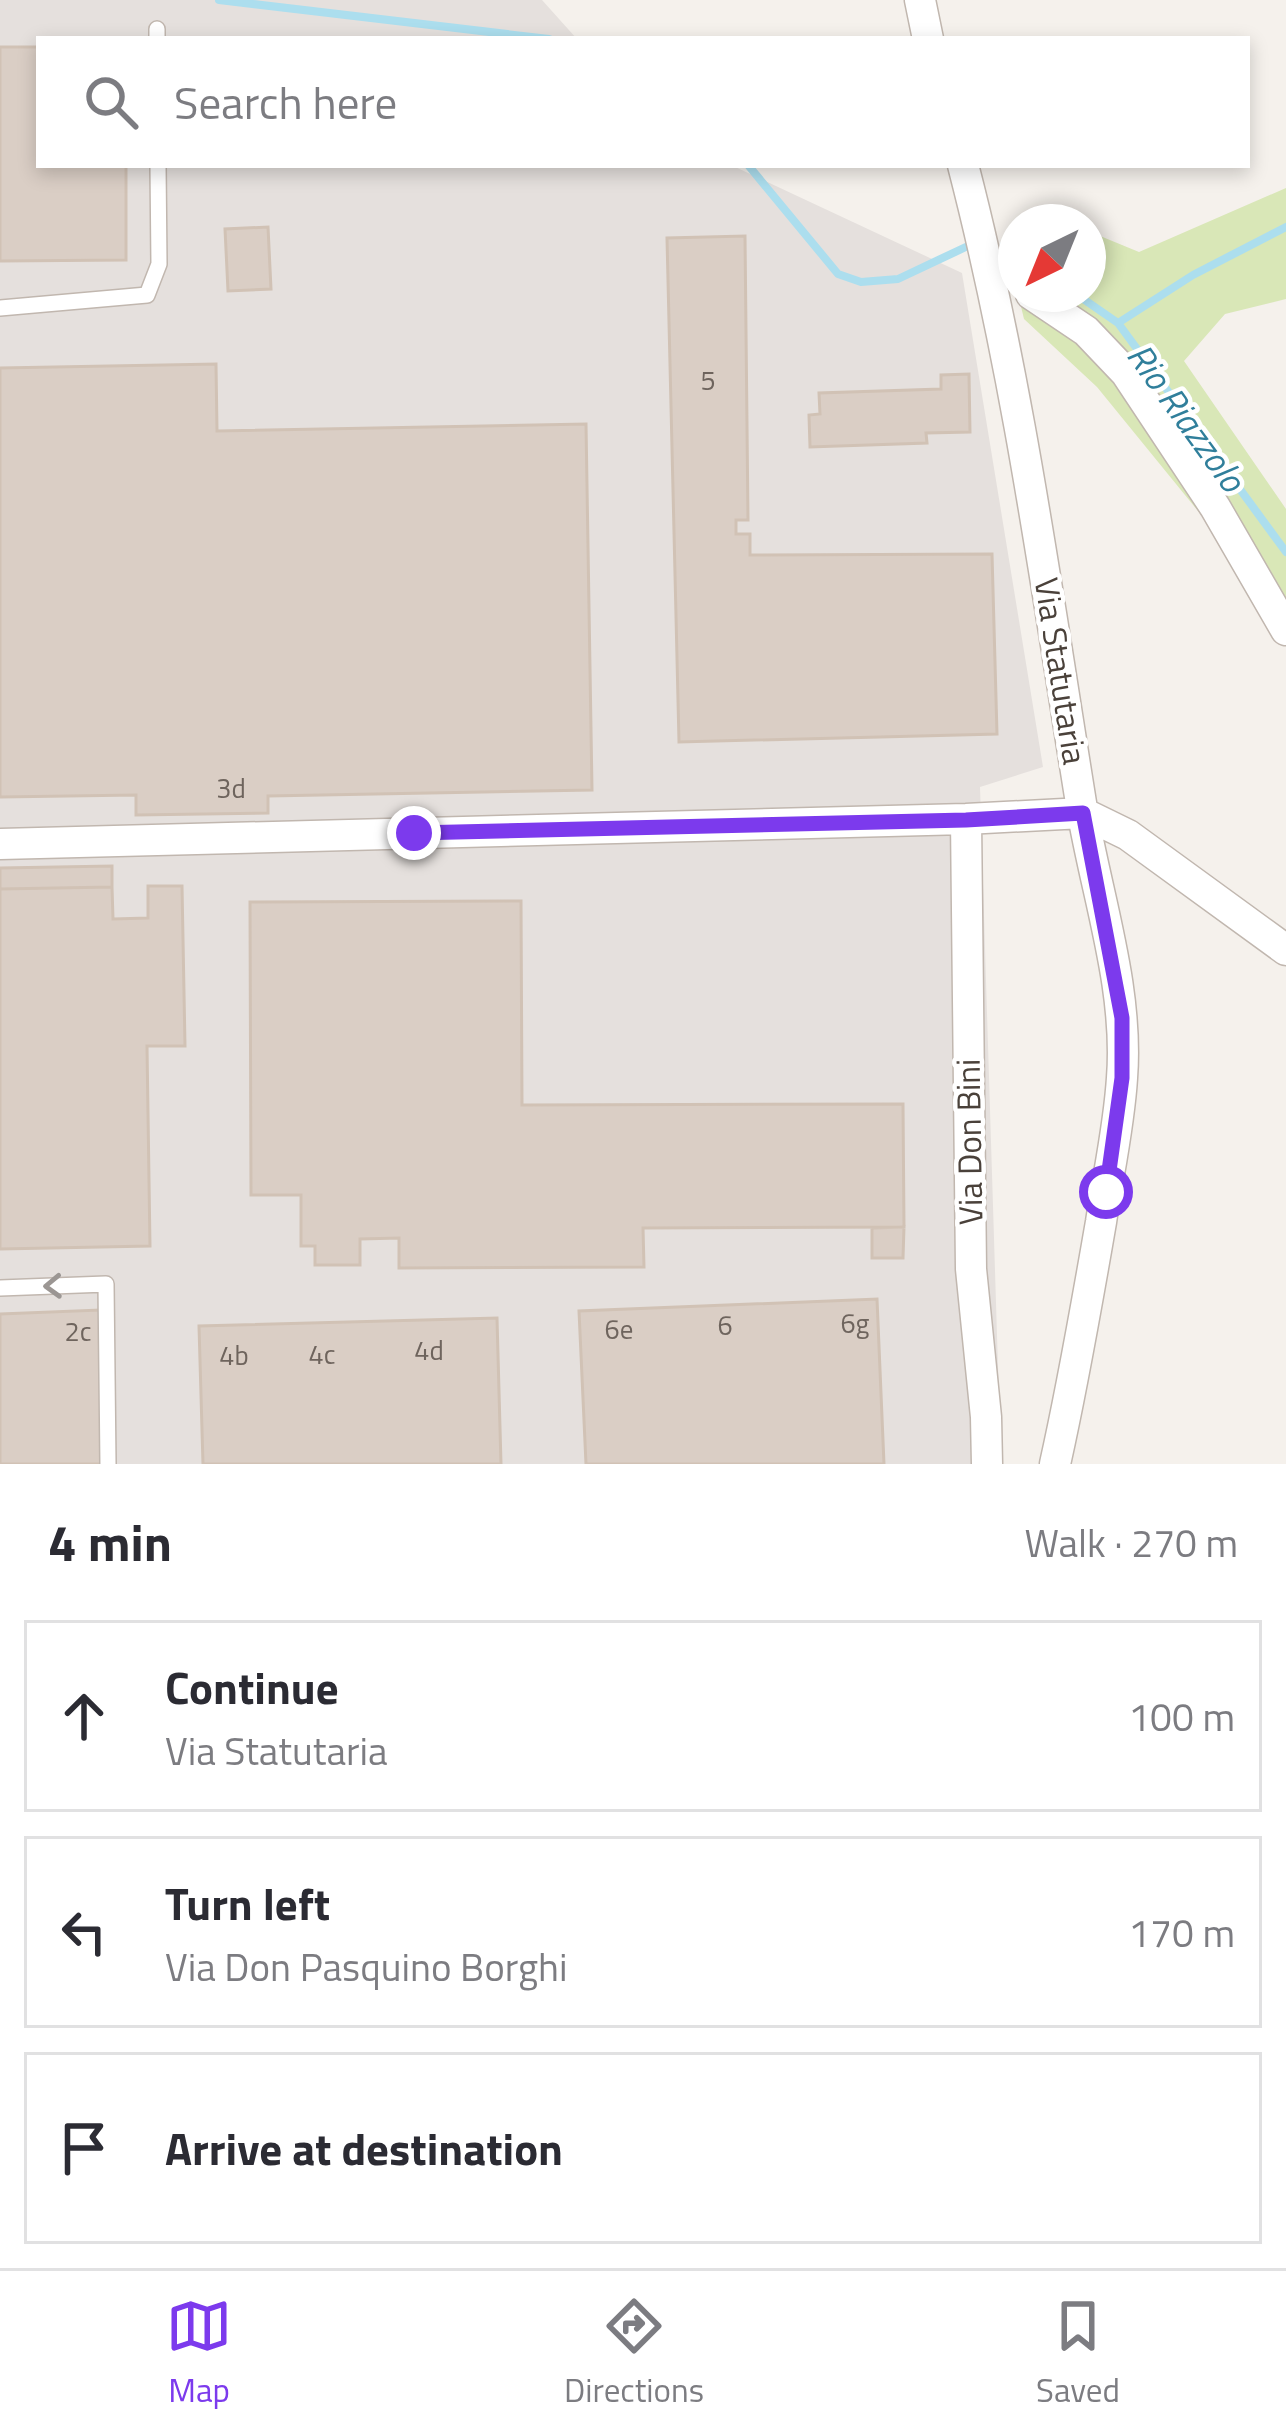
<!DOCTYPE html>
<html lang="en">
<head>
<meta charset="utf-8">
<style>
	:root { --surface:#fff; --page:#f7f7f7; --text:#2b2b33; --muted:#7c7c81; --line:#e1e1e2; --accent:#7c3aed }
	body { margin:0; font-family:"Titillium Web",sans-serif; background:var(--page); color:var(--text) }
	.compass { position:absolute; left:998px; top:204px; width:108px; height:108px; border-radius:50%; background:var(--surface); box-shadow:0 6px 18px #0003; rotate:223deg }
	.stop { position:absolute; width:36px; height:36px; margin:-27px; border:9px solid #7c3aed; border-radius:50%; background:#fff }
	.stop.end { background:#7c3aed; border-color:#fff; box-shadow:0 3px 12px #0008 }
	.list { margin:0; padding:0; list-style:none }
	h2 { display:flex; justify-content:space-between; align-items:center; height:156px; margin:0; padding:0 48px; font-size:51px }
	h2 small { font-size:39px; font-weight:400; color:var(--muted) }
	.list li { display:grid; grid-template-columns:78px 1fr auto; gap:36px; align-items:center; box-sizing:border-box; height:192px; margin:0 24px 24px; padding:0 24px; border:3px solid var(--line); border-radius:0px }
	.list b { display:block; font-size:45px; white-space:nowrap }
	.list p { margin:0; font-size:39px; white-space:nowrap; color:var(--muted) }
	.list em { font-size:39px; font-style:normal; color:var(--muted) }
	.icon { flex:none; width:66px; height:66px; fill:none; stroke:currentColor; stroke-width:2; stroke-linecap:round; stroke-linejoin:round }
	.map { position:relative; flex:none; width:1286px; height:1464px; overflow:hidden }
	.search { position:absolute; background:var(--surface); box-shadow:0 6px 18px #0003; left:36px; right:36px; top:36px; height:132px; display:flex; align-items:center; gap:30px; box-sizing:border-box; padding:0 42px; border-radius:0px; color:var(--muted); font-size:45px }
	.sheet { height:804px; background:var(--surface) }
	nav { display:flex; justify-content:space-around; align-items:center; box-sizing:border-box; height:168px; border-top:3px solid var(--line); background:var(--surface); font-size:33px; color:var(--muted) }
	nav a { display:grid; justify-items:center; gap:6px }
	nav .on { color:var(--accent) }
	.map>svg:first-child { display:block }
</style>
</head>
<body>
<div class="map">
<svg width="1286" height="1464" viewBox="0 0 1286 1464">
	<rect width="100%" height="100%" fill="#f5f1ec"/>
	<path fill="#e5e0dd" d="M0 0H542L577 39H39V165H731L962 273 1043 767 980 787 1001 1464H0Z"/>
	<path fill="#d9e7b7" d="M1286 188V299L1225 314 1184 361 1286 509V619L1097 387 1024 319 1018 294H1088V231L1139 252Z"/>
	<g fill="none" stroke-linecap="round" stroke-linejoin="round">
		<path stroke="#acdeee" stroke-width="8" d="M219 0 549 39
			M748 165 838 274 861 282 898 279 970 245
			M1004 245 1016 253
			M1076 294 1118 323 1286 552
			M1118 323 1193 275 1286 227"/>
	</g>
	<path fill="#dacec5" stroke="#d1c2b5" stroke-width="3" d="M0 47H39V165H126V260L0 261Z
		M268 227 271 289 228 291 225 229Z
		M745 236 748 520H736V534H750V555L992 554 997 734 679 742 667 238Z
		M216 364 217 431 586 424 592 790 268 796V813L136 815V795L0 797V368Z
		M969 374 970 432 926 433 927 443 810 447 809 415 820 414 819 393 941 389V375Z
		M112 866V887L0 889V868Z
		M148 886H182L185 1046H147L150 1246 0 1249V889L112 887 113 919 148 918Z
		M521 901 522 1105 903 1104 904 1227 643 1228 644 1267 399 1268V1238L360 1239V1265H315V1246H301V1195H251L250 902Z
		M904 1227 903 1258H872V1228Z
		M877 1299 884 1464H586L579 1311Z
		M100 1310 105 1464H0V1314Z
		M497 1318 501 1464H203L199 1326Z"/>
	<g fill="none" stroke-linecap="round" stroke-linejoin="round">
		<defs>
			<path id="lane" d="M157 29V39
				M0 308 147 295 159 264 158 165
				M0 1288 106 1284 108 1464"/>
			<path id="street" d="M920 0 928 39
				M963 165C1018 377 1047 593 1082 809 1097 897 1129 988 1122 1078 1119 1127 1108 1175 1101 1222 1087 1303 1073 1384 1055 1464
				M1031 294 1086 331 1126 373 1215 507 1286 630
				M966 819 971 1269 986 1417 987 1464
				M0 844 966 819 1083 813 1128 835 1286 950"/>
		</defs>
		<use href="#lane" stroke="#c1b7af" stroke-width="18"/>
		<use href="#street" stroke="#c1b7af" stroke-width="33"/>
		<use href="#lane" stroke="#fff" stroke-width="15"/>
		<use href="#street" stroke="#fff" stroke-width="30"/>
	</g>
	<defs><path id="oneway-chevron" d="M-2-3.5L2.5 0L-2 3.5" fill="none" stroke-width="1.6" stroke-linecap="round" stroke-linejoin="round" transform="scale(3)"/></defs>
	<use stroke="#9b9693" href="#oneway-chevron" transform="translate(53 1286) rotate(178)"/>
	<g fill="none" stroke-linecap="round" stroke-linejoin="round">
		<path stroke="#7c3aed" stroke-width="15" d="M414 833 966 820 1083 813 1122 1018V1078L1106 1192"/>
	</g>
	<g text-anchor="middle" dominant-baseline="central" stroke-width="9" stroke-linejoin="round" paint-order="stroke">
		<g font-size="27" fill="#6e645d">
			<text x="708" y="379">5</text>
			<text x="231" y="787">3d</text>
			<text x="855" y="1322">6g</text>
			<text x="725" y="1324">6</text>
			<text x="619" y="1328">6e</text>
			<text x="78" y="1330">2c</text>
			<text x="429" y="1349">4d</text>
			<text x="322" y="1353">4c</text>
			<text x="234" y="1354">4b</text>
		</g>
		<g font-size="33" fill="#4a413a" stroke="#fff">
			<text transform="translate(1061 671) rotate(81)">Via Statutaria</text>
			<text transform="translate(969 1142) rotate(-91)">Via Don Bini</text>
		</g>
		<g font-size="36" font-style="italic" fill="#307f9b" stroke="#fff">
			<text transform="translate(1187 417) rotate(54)">Rio Riazzolo</text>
		</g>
	</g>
</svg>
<svg class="compass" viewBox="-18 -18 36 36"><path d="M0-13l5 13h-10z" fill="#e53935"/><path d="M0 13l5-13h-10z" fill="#7c7c81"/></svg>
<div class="stop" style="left:1106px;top:1192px"></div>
<div class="stop end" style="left:414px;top:833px"></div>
<div class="search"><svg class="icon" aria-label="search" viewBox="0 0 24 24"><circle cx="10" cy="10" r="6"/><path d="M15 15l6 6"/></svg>Search here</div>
</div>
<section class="sheet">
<h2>4 min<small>Walk · 270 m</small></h2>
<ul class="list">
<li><svg class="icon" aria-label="ahead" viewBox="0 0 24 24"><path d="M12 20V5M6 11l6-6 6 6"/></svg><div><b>Continue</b><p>Via Statutaria</p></div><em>100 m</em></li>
<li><svg class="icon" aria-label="left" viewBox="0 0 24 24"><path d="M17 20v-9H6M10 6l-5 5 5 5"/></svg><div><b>Turn left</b><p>Via Don Pasquino Borghi</p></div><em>170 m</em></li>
<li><svg class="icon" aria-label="arrive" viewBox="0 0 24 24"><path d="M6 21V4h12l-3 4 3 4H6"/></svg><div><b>Arrive at destination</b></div></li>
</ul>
</section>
<nav>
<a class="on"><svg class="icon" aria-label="map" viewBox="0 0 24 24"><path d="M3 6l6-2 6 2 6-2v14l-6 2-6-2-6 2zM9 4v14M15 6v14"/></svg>Map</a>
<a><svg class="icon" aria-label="directions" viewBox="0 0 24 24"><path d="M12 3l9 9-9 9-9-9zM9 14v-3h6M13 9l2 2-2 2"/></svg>Directions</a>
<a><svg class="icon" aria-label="saved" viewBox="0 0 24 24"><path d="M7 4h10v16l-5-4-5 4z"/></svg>Saved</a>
</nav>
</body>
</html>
